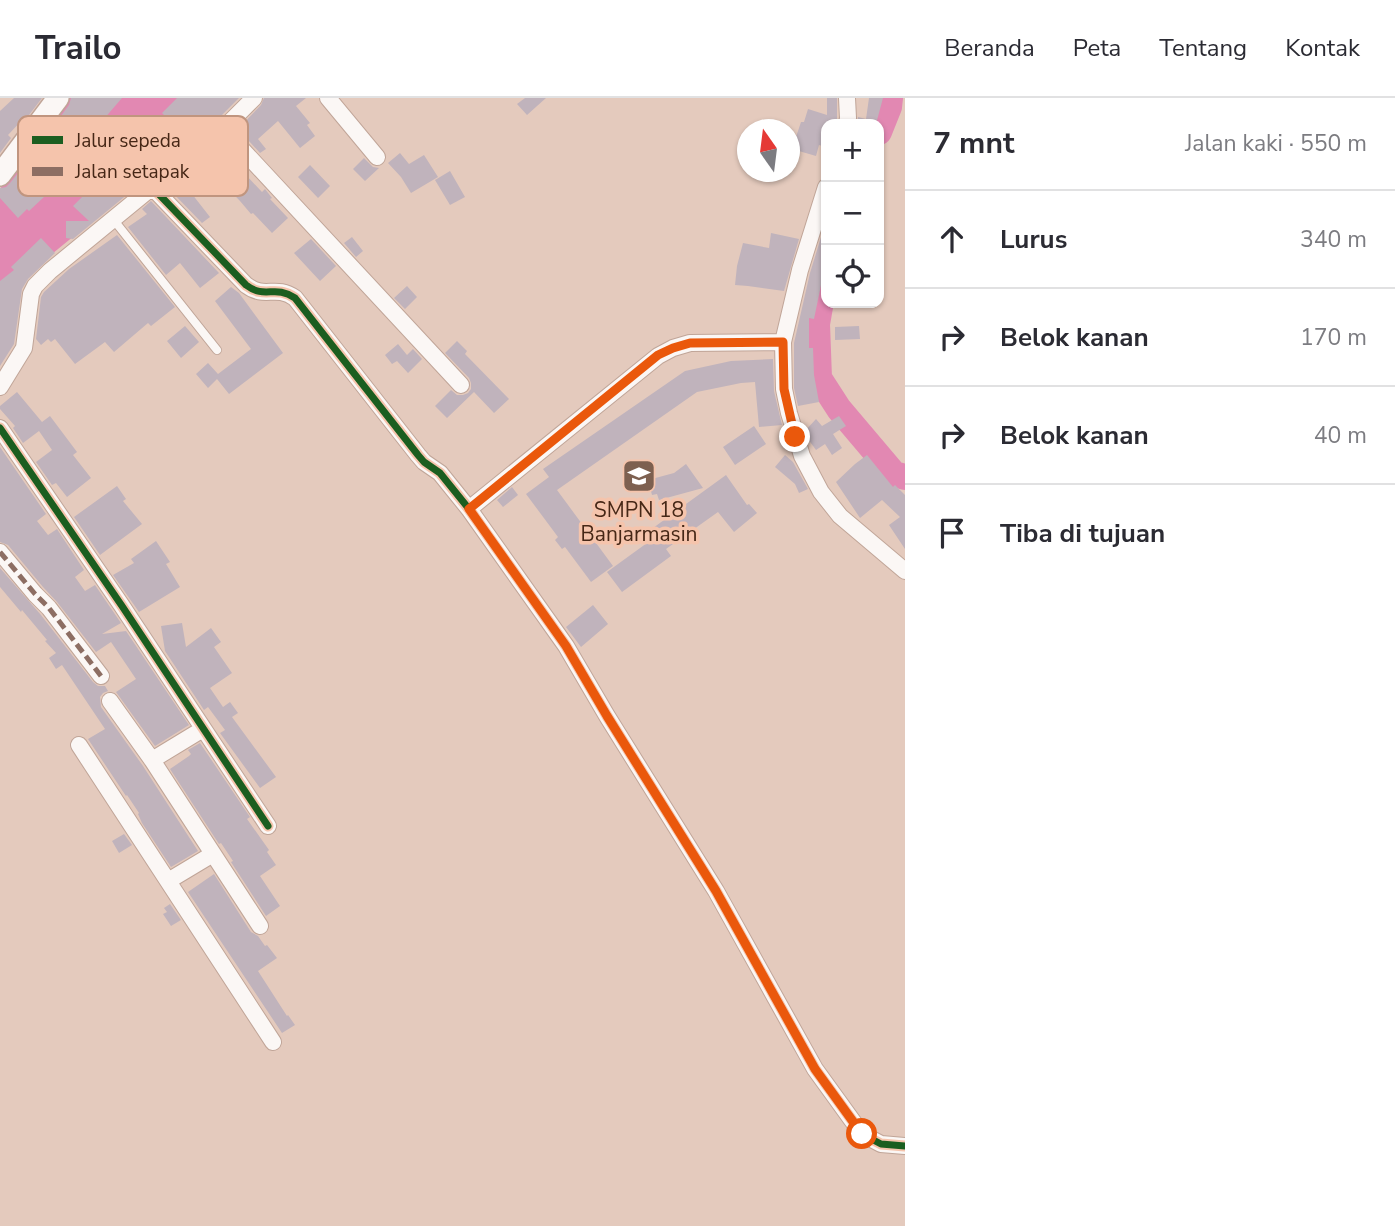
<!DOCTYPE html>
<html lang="id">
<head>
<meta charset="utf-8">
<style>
	:root { --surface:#fff; --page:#f7f7f7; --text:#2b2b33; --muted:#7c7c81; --line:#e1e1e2 }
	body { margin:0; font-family:"Nunito Sans",sans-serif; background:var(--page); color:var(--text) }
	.controls { position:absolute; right:21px; top:21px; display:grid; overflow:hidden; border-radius:14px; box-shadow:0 2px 5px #0004 }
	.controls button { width:63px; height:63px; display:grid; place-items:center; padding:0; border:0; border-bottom:2px solid var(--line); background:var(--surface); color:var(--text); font:35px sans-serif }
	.compass { position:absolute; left:737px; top:21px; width:63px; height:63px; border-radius:50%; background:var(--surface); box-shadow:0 2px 5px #0004; rotate:346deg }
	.stop { position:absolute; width:21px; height:21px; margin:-16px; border:5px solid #ea580c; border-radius:50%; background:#fff }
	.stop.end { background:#ea580c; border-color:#fff; box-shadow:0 2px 7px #0008 }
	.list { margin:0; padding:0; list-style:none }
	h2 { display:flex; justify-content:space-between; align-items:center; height:91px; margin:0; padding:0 28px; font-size:30px }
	h2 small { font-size:23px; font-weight:400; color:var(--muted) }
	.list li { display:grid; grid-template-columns:46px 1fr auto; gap:21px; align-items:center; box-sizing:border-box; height:98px; padding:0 28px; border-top:2px solid var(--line) }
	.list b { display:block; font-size:26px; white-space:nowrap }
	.list em { font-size:23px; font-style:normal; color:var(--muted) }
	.icon { flex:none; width:38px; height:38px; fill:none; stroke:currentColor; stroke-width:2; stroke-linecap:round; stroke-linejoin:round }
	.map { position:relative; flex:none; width:905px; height:1128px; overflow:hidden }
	header { display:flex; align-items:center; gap:42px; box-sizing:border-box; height:98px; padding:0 35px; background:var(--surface); border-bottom:2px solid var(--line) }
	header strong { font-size:33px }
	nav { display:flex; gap:38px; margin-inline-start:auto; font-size:24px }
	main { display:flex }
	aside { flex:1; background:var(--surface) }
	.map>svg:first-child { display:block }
</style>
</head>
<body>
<header>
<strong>Trailo</strong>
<nav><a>Beranda</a><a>Peta</a><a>Tentang</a><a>Kontak</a></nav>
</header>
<main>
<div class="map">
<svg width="905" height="1128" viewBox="0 0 905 1128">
	<rect width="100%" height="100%" fill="#e4cabd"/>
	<path fill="#e288b2" d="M68 0H222L184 48 25 178 0 246V91Z"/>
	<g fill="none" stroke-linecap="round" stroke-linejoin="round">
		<path stroke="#e288b2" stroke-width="26" d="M879 34 889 9 890 0
			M826 175 817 226 819 280 839 311 894 376 905 379"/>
	</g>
	<path fill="#c0b3bc" d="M14 0H42L26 21 24 20 8 37 11 40 0 55V13Z
		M71 0H122L40 95 44 99 29 113 27 111 18 120 0 100V90L6 89 10 85 56 27 55 26 69 7Z
		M177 0H239L216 23 191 44 183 35 166 54 168 56 159 65 162 68 73 141 66 140V123H89L73 108 85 96 83 94 119 60 115 56 126 47 128 50 136 41 140 45 165 18 162 15Z
		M264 0H306L296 8 310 25 307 27 315 38 300 50 278 23 258 41 266 51 260 55 238 31 261 7Z
		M525 0H546L527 17 517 6Z
		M827 0H837V26H826V49L819 47 816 58 792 51 801 24H804L808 11 827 17Z
		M869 0H883L876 26H858V19L866 21Z
		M222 45 244 69 243 70 246 73 244 75 262 94 265 91 272 100 270 101 288 120 272 135 253 115 251 116 240 103 215 77 192 96 210 119 202 125 168 90Z
		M400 55 409 66 424 57 438 79 411 95 401 79 388 65Z
		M364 60 373 69 379 70 365 83 353 71Z
		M310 67 330 88 318 100 298 79Z
		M450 73 465 99 450 107 435 82Z
		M151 103 219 175 200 190 180 165 166 177 128 129 147 116 142 111Z
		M826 123V150L822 162 826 163 814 221 809 220V250H813L814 277 819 304 798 308 794 290V245L810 175Z
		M771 135 799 141 784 193 748 188 735 187 737 168 743 145 769 150Z
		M117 137 175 209 151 228 148 225 114 254 105 244 75 266 55 241 51 244 48 241 41 247 36 241 41 199 44 194 69 171Z
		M352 139 363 153 356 159 344 145Z
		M41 140 55 155 28 181 22 191 14 246 0 268V183L14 172 11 169Z
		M311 141 336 168 320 183 294 155Z
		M407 188 417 199 405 211 394 200Z
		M231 189 239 195 283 255 229 296 217 281 208 290 196 276 208 265 218 276 251 251 215 203Z
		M185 228 199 244 181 260 167 243Z
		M859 228 860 241 835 242V229Z
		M457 243 467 253 465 256 509 301 494 315 474 294 447 320 435 308 451 292 457 297H463L468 295 471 291V285L469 280 445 255Z
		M398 246 407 257 413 251 422 261 408 275 397 263 392 266 385 257Z
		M773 261 774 293 782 327 759 329 755 284 741 285 697 294 557 392 613 468 591 484 565 449 562 451 555 442 558 439 526 396 549 379 543 371 685 273 731 263Z
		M17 294 42 324 50 318 77 354 73 357 91 380 67 399 56 385 52 387 36 364 52 352 39 333 23 345 13 330 15 328 0 311V308Z
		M839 318 846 328 833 336 842 350 832 357 825 346 816 352 808 341 805 333 816 321 822 328Z
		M754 328 766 346 735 367 723 349Z
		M0 349 46 416 37 423 48 437 57 431 84 472 75 479 85 493 95 487 121 525 102 536 126 533 189 627 155 648 116 594 136 581 111 544 96 554 57 504 43 489 8 447 0 444Z
		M785 357 793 364 808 391 799 395 795 386 775 369Z
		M867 357 893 389 895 387 905 397V451L889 427 900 419 882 402 860 420 836 384 855 366Z
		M686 366 703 390 659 402 657 396 652 397 648 382 674 375Z
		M726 377 747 407 749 406 757 415 734 434 718 414 666 451 671 458 622 494 607 474 658 437 653 430Z
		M117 388 126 401 123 403 142 426 100 457 74 419Z
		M512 389 518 397 503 409 497 402Z
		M156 443 170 464 166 466 180 489 139 514 113 477 134 465 131 461Z
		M0 470 41 517 93 584 98 588H105L108 593 103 595 100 599 101 609 143 668 198 753 171 769 142 725 138 716 139 715 127 697 126 698 88 641 105 631 62 567 56 571 49 560 56 555 45 543 47 542 22 512 21 514 0 489Z
		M593 507 608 526 581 549 566 529Z
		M182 525 186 549 211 530 221 544 214 549 232 575 210 590 223 609 230 604 238 615 232 619 276 679 260 690 220 635 225 632 208 609 204 612 165 553 161 528Z
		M200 645 250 719 247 721 269 752 267 754 276 767 260 778 280 808 266 818 231 764 233 763 221 745 219 746 170 671 189 658 191 656 188 652Z
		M124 736 132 747 119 755 112 743Z
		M214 776 251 834 258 838 265 848 267 847 277 860 258 873 287 918 288 917 295 927 282 935 188 794Z
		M170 806 181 822 171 828 163 816 167 814 164 810Z"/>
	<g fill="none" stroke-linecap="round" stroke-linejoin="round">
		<defs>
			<path id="service" d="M113 121 217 252"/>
			<path id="minor" d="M328 0 377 59
				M847 0 848 20 847 26
				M223 31 461 287
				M152 89 246 187C266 202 274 186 295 200L418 357 424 364 440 375 469 411 566 548 607 618 716 793 815 971 862 1036 881 1046 905 1048
				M826 89 800 172 783 244 784 291 789 315 802 358 821 394 840 418 905 473
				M0 289 24 250 31 196 35 188 50 173 223 31 254 0
				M0 330 122 508 268 728
				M469 411 658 258 673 250 690 245 783 244
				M0 454 35 496 49 510 101 578
				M110 603 152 662 260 828
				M79 647 273 944
				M152 662 203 631
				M168 783 213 756"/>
			<path id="tertiary" d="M0 77 58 0"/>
		</defs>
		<use href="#service" stroke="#c0a598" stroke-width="10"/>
		<use href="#minor" stroke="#c0a598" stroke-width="18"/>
		<use href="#tertiary" stroke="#c0a598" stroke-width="24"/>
		<use href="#service" stroke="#fbf7f5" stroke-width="8"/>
		<use href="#minor" stroke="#fbf7f5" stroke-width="16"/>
		<use href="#tertiary" stroke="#fbf7f5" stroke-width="21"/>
		<path stroke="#8d6e63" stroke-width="5" stroke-dasharray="10 5" stroke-linecap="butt" d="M0 454 35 496 49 510 101 578"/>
		<defs>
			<path id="cycleway" d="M152 89 246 187C266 202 274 186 295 200L418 357 424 364 440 375 469 411 566 548 607 618 716 793 815 971 862 1036 881 1046 905 1048
				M0 330 122 508 268 728"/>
		</defs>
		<use href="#cycleway" stroke="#f5c4ac" stroke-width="11"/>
		<use href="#cycleway" stroke="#1b5e20" stroke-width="7"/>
	</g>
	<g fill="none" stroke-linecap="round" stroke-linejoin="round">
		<path stroke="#ea580c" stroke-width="9" d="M795 339 784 291 783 244 690 245 673 250 658 257 469 411 566 548 607 618 716 793 815 971 862 1036"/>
	</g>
	<defs>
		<symbol id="school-square" viewBox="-11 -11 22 22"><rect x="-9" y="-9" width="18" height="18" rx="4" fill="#7d6050" stroke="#f5c4ac"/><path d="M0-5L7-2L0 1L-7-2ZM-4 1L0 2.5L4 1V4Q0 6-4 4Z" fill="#fff"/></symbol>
	</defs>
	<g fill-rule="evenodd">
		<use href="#school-square" x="620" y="359" width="38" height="38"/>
	</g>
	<g text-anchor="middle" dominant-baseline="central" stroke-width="7" stroke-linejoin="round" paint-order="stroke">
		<g font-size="21" fill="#462716" stroke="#f5c4ac">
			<text x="639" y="412">SMPN 18<tspan x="639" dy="24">Banjarmasin</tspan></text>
		</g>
	</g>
	<rect x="18" y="18" width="230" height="80" rx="10" fill="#f5c4ac" stroke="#c0957f" stroke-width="2"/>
	<rect x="32" y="38" width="31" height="8" fill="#1b5e20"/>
	<rect x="32" y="69" width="31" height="9" fill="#8d6e63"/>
	<g font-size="19" fill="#462716">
		<text x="75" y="49">Jalur sepeda</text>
		<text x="75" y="80">Jalan setapak</text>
	</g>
</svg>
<div class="controls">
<button>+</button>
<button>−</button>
<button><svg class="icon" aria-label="locate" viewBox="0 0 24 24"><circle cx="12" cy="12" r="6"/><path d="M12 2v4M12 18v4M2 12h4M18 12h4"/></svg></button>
</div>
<svg class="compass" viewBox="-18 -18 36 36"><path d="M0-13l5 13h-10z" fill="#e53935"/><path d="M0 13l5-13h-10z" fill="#7c7c81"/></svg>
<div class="stop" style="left:862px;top:1036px"></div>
<div class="stop end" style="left:795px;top:339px"></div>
</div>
<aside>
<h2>7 mnt<small>Jalan kaki · 550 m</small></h2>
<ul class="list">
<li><svg class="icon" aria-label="ahead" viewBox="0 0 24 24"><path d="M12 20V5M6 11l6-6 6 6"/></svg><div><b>Lurus</b></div><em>340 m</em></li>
<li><svg class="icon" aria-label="right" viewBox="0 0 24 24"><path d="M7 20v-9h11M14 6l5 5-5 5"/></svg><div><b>Belok kanan</b></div><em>170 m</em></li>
<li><svg class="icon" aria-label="right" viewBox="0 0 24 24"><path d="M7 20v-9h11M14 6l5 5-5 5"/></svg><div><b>Belok kanan</b></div><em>40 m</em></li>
<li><svg class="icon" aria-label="arrive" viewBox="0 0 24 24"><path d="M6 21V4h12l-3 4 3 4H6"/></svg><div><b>Tiba di tujuan</b></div></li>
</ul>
</aside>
</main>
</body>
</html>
